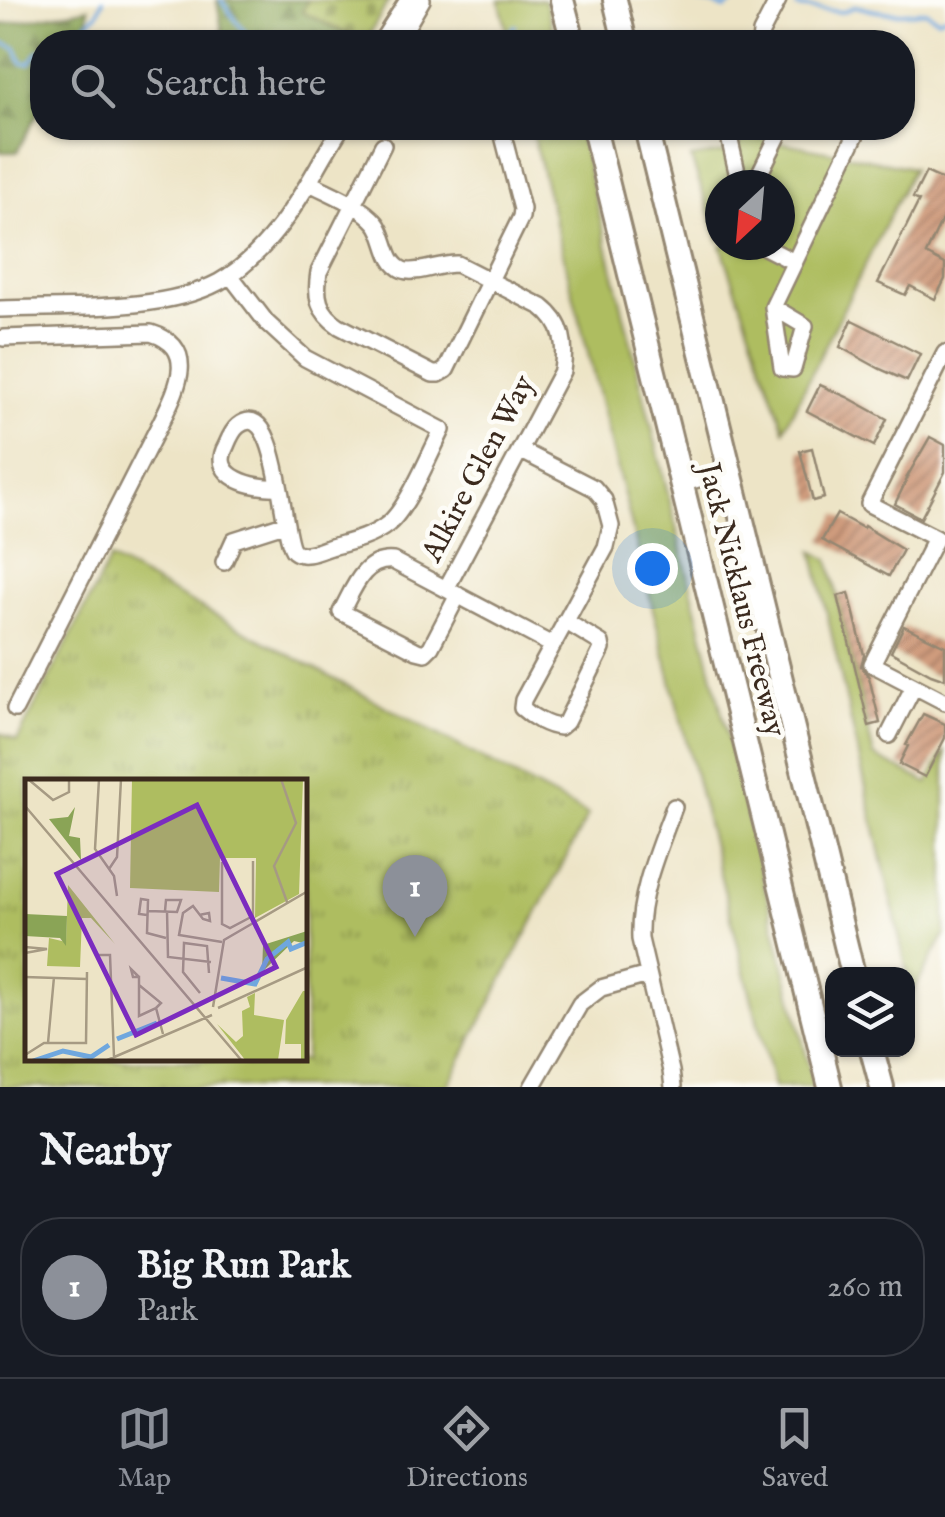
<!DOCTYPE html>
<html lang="en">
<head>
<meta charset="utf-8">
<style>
	:root { --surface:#171b24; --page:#20242c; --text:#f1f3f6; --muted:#9ea1a6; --line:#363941; --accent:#8c9099 }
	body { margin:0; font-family:"IM FELL English",serif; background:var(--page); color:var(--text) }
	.controls { position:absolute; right:30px; bottom:30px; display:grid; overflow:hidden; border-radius:20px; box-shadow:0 2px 8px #0004 }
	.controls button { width:90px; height:90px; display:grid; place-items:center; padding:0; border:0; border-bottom:2px solid var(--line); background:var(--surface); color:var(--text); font:50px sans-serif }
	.compass { position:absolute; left:705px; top:170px; width:90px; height:90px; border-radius:50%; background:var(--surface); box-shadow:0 2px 8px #0004; rotate:206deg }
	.you { position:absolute; left:652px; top:568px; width:35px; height:35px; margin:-25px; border:8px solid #fff; border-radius:50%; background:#1a73e8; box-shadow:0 0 0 15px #1a73e833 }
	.badge { display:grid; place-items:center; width:65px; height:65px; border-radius:50%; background:var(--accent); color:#fff; font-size:32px; font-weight:700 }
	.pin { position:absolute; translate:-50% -82px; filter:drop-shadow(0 2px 5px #0008) }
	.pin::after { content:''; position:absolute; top:52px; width:35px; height:30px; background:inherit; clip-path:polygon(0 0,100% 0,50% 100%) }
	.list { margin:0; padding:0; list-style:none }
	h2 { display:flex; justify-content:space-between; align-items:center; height:130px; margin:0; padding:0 40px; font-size:42px }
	h2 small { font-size:32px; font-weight:400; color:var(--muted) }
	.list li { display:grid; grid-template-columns:65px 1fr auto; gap:30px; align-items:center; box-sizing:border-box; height:140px; margin:0 20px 20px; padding:0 20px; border:2px solid var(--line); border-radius:40px }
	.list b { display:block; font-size:38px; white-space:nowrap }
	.list p { margin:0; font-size:32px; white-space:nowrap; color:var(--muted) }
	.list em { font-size:32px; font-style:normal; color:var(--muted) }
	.icon { flex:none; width:55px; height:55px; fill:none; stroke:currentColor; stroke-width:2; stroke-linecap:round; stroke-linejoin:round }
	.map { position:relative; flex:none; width:945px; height:1087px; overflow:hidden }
	.search { position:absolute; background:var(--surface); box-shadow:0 2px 8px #0004; left:30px; right:30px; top:30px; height:110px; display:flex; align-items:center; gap:25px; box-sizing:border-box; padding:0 35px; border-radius:40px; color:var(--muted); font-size:38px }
	.sheet { height:290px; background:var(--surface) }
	nav { display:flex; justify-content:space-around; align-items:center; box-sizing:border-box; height:140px; border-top:2px solid var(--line); background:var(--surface); font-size:28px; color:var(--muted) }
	nav a { display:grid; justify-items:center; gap:5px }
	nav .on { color:var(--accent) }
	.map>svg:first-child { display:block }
</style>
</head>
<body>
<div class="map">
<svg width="945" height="1087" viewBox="0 0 945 1087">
	<defs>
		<pattern id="forest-firs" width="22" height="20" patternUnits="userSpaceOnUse" patternTransform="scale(2.5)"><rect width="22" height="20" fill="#8aa456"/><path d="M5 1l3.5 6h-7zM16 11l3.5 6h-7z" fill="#728647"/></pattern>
		<pattern id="cemetery-stones" width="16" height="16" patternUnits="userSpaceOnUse" patternTransform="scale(2.5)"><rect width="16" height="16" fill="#aebd60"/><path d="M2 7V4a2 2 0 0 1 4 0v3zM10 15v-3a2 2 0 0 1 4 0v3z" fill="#8f9a4f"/></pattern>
		<pattern id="park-tufts" width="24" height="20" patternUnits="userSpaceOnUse" patternTransform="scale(2.5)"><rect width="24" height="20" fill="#aebd60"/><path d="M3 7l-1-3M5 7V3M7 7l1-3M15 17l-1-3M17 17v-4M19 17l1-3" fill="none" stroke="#8f9a4f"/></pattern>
		<pattern id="building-hatch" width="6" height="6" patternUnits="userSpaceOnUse" patternTransform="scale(2.5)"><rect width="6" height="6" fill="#cf9b7d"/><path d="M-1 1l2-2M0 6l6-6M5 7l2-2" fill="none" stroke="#a97f66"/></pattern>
	</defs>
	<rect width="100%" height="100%" fill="#fdfcf7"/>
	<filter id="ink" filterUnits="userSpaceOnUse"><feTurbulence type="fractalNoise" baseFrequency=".01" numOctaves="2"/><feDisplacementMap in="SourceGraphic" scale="20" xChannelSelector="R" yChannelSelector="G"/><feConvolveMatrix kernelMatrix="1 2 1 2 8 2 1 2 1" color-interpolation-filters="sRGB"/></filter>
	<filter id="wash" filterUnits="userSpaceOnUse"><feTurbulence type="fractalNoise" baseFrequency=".0048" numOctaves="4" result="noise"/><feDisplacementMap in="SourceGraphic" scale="40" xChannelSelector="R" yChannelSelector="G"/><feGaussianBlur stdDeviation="2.25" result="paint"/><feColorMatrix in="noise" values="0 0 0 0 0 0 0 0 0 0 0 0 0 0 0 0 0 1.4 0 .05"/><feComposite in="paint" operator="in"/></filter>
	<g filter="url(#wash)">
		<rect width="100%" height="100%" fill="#ede4c6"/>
		<path fill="#aebd60" stroke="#74743f" stroke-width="2.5" d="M499 0H545L556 42H510Z
			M531 128H578L814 1087H774Z
			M744 135 913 168 784 429 721 245H780V185H720V242L691 158 737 150Z
			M813 551 829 560 874 756 928 783 945 750V934L912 994Z"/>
		<path fill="url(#forest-firs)" stroke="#62673a" stroke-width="2.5" d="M217 0H308L303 12 362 42H229L223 38Z
			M89 8 87 25 77 42H42V105L17 152H0V25Z"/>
		<path fill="url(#cemetery-stones)" stroke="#74743f" stroke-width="2.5" d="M308 0H389L365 42 302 12Z"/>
		<path fill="url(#park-tufts)" stroke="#74743f" stroke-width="2.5" fill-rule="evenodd" d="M110 559 588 815 447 1087H0V733L17 741ZM28 782H305V1060H28Z"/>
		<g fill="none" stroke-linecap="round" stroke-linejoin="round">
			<path stroke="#6fa7de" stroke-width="4" d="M221 0 252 42
				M686 0 712 4 725 9 735 2 752 3
				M797 7 843 12 856 6C878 13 902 15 925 11L938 19 945 16
				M0 42 16 48 22 63H30L38 52 42 51
				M66 42 97 14 103 0
				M488 42 491 37 507 35 515 26
				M377 128 382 135 400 133 407 128"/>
		</g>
		<g id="blocks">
			<path fill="url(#building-hatch)" d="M926 172 945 181V213L926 254 945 264V279L935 299 910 286 905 295 878 283 919 201 913 198Z
				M852 320 920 354 907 381 880 369 840 347Z
				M820 385 847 397 887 419 874 446 807 411Z
				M930 437 945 445V472L921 518 895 504 908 477H907Z
				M812 448 824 498 813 501 800 451Z
				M837 514 863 528 864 526 903 550 889 576 822 540Z
				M849 593 864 655 861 666 869 677 880 723 869 726 838 596Z
				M904 626 945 646V679L931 674 891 652Z
				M923 714 945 724V738L925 777 899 764 908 746 906 745Z"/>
		</g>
	</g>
	<g filter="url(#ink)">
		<use href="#blocks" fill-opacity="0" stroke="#948772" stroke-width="2.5"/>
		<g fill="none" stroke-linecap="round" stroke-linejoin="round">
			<defs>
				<path id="minor" d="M381 42 408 0
					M394 42 404 31 422 0
					M760 42 761 33 778 0
					M727 128 740 185
					M383 145 319 272C315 296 318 312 339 326L433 374H439L446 370 521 217 522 209 501 128
					M310 183C331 194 361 205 376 223 387 236 385 263 403 270 416 275 441 263 457 264L542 307C564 324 566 345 562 371L446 589
					M754 185 782 128
					M761 245 794 262
					M230 275 267 323 305 358 442 430C430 454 407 509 388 524 372 537 350 542 331 547 321 550 304 559 294 551 281 539 279 393 238 426 232 431 229 439 226 446 208 478 256 489 279 487
					M773 307 805 326 793 369 782 368 773 307 859 128
					M0 309C65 306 161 313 219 282 241 270 260 251 276 231 302 199 319 162 341 128
					M3 338 151 333C200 348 176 391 161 422L15 709
					M520 450 594 488 604 500 611 526 606 547 523 700 522 708C532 717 547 726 560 727L566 722 602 649 601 643 565 621
					M681 484 729 470
					M936 538 869 504 945 353
					M936 538 872 664 945 702
					M224 562 234 540 284 524
					M458 595 431 647 425 653 417 651 341 612C353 590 363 558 393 561L552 645
					M889 735 914 686
					M532 1087 580 1004 601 988 648 975
					M673 1087 671 1071 640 939C638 895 659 848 674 807"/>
				<path id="highway" d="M562 0 573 42
					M615 0 625 42
					M594 128 830 1087
					M646 128 853 974
					M872 1050 882 1087"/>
			</defs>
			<use href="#minor" stroke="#948772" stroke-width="20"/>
			<use href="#highway" stroke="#948772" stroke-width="28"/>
			<use href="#minor" stroke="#fff" stroke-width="15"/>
			<use href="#highway" stroke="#fff" stroke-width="22"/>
		</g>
	</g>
	<g text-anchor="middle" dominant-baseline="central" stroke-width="9" stroke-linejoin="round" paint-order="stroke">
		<g font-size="30" fill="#3b2a1e" stroke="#fdfcf7">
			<text transform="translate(479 469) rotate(-62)">Alkire Glen Way</text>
			<text transform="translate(741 600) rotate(76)">Jack Nicklaus Freeway</text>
		</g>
	</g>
	<g transform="translate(25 779)">
		<rect width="282" height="282" fill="#ede4c6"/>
		<path d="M43 106 90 165 66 139H57L55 188 22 187 24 159 41 163ZM278 212H282V282H276V265H260L261 241ZM230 214 229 236 259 241 253 281 221 282 192 245 211 263 218 257 217 232 225 228 222 218Z" fill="#aebd60"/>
		<path d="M50 28 44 57 55 59 56 81 24 40 43 38ZM0 135 42 137 41 167 35 159 0 157ZM282 152V165L269 162 237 193 238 166Z" fill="#8aa456"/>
		<path d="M107 0H278L274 115 230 139 231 79H195L194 113 105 109Z" fill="#aebd60"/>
		<path fill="none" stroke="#6fa7de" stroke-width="5" d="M196 199 230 205 242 180 263 163 266 170 283 163M92 260 132 244M8 282 38 272 66 278 84 266"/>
		<path fill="none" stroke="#a69a83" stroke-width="2.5" d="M3 0 28 21 44 13V0M74 0 70 70 89 97 92 117M256 0 271 44 249 87 262 123M0 27 217 282M197 83V145L205 149 226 138M84 90 92 78 96 0M123 132 152 133 156 121H141L140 132M142 132 143 178 186 183M122 136 114 135 116 120 123 121 122 154 141 159M174 136 184 134 185 142 178 140 168 127 158 134 154 156 197 163M228 141V82M0 168 22 170 0 174M73 176H85L89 278M0 198 62 200M114 198 106 190 108 198H114V237L131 229 138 255M114 206 136 224 131 229M175 214 158 193 159 164 182 167 184 194M188 228 199 161 283 112M193 229 283 188M23 264 29 198M0 276 19 264H61L62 193M80 282 187 236"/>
		<path fill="#7b2cbf" fill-opacity="0.15" stroke="#7b2cbf" stroke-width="5" d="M172 26 251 188 111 256 32 95Z"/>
		<rect width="282" height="282" fill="none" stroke="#3b2a1e" stroke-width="5"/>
	</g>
</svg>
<div class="controls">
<button><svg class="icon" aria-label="layers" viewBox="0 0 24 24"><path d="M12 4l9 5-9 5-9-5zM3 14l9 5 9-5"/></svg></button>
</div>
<svg class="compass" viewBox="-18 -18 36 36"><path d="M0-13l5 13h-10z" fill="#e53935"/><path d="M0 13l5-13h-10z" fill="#9ea1a6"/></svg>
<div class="you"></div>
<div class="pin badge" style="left:415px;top:937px">1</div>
<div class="search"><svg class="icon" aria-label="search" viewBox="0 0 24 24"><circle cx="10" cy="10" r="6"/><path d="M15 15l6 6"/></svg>Search here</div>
</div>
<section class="sheet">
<h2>Nearby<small></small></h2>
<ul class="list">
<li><span class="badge">1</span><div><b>Big Run Park</b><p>Park</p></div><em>260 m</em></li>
</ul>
</section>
<nav>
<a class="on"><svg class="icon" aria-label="map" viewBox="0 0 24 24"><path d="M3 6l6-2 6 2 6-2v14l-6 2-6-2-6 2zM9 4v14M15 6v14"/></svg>Map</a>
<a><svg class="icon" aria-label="directions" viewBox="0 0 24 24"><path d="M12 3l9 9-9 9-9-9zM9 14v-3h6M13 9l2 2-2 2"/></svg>Directions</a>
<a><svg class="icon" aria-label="saved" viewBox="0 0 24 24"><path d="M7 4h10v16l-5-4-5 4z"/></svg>Saved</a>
</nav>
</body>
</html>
